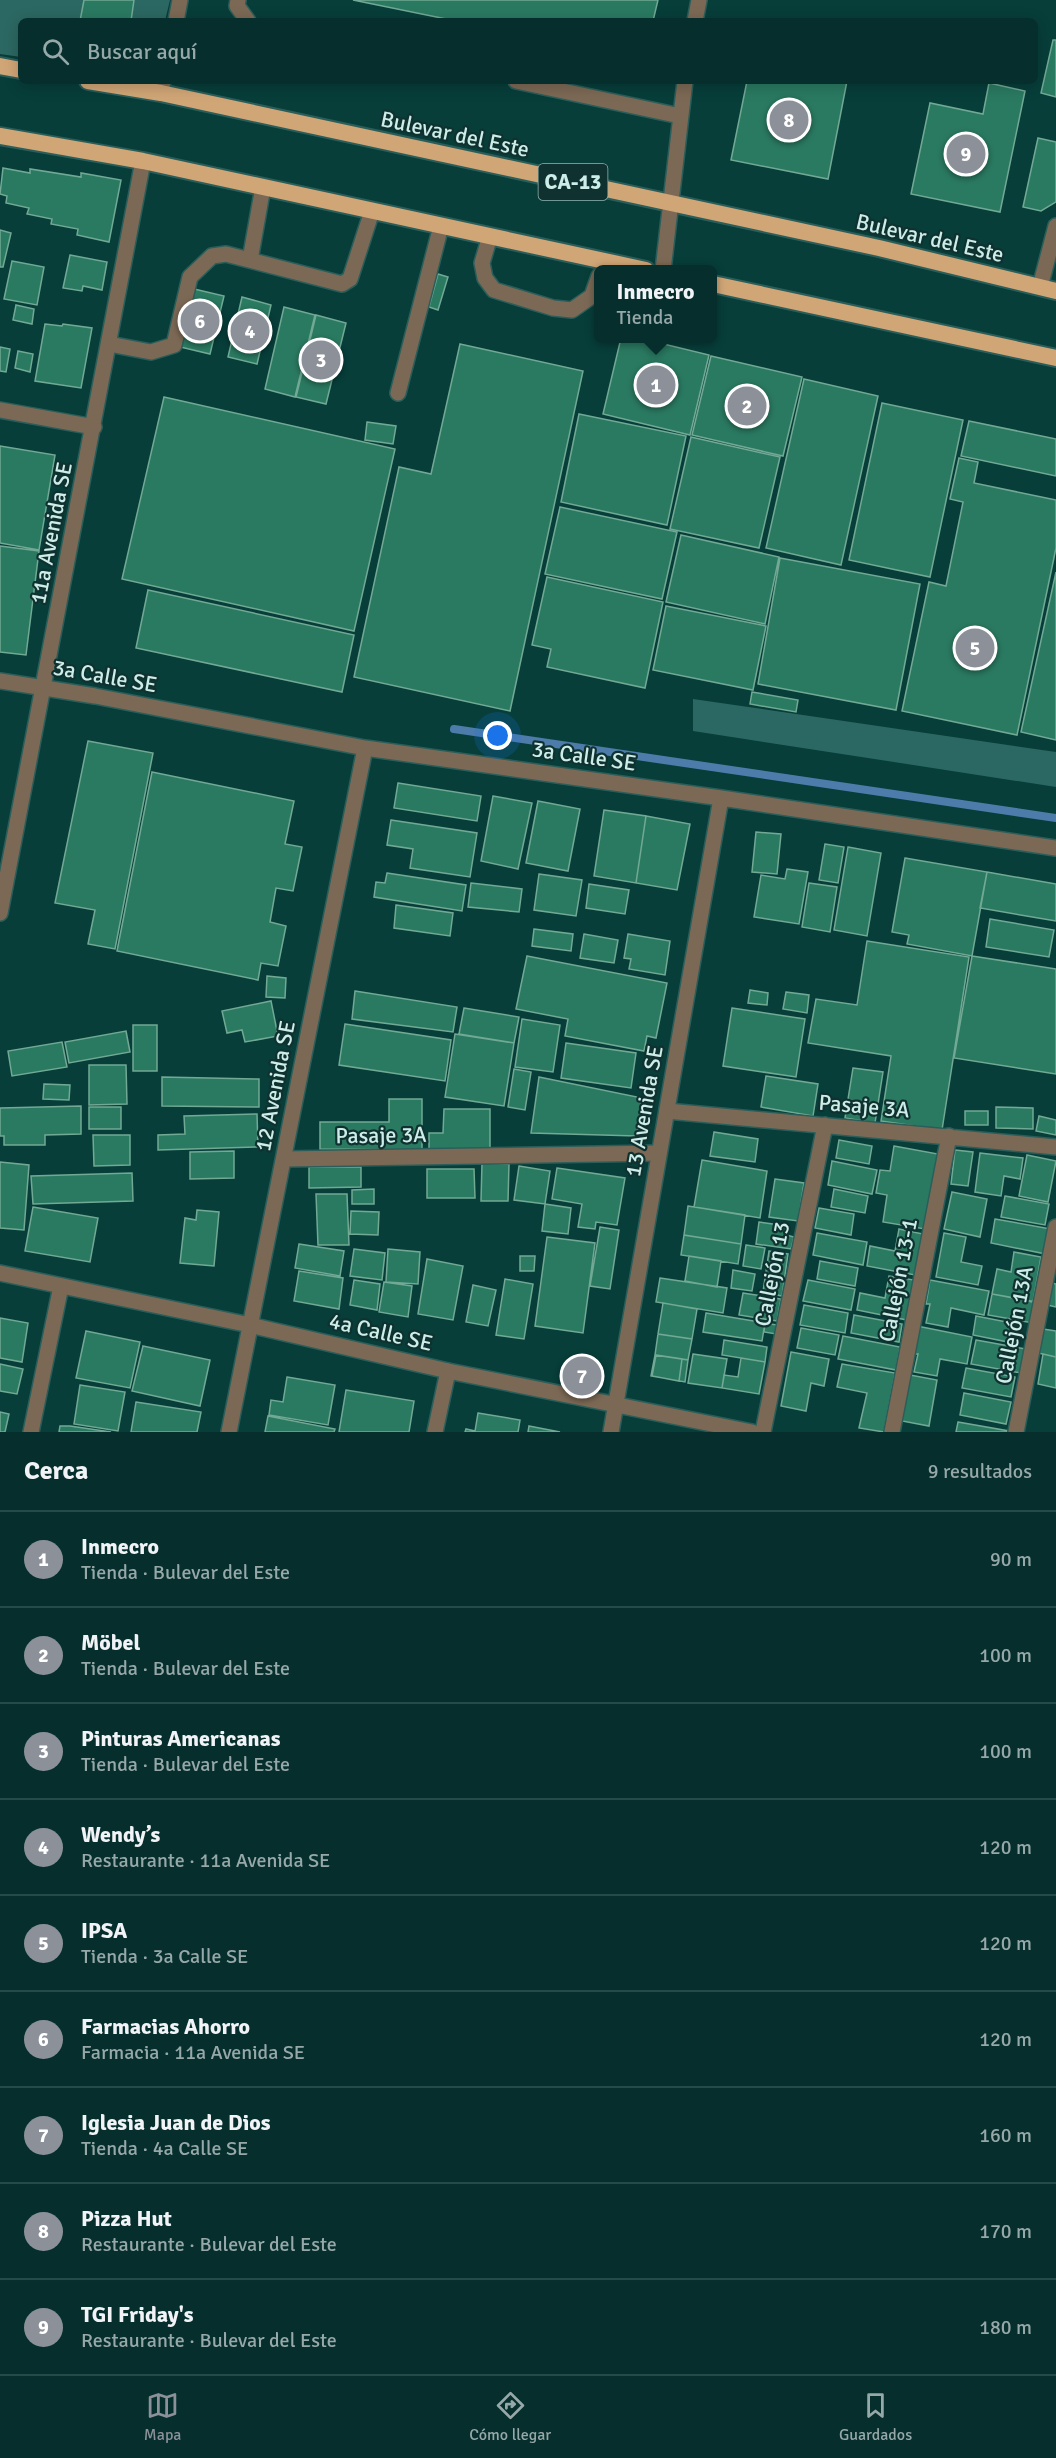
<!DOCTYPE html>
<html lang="es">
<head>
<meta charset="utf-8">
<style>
	:root { --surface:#052e2c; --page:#0e3634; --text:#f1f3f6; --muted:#97a8a9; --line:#264a48; --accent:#8c9099 }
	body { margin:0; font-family:Signika,sans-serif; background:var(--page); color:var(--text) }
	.you { position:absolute; left:498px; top:736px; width:21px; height:21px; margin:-15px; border:4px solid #fff; border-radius:50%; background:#1a73e8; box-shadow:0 0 0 9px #1a73e833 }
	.badge { display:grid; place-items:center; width:39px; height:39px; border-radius:50%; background:var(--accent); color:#fff; font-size:20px; font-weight:700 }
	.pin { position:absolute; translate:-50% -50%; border:3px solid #fff; box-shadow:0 2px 6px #0006 }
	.popup { position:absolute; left:594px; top:265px; width:123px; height:78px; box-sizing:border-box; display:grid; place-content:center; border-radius:9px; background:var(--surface); filter:drop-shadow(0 2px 4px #0005); font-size:20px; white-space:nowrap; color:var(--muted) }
	.popup b { font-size:22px; color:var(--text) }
	.popup::after { content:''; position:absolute; left:50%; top:100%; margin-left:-12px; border:12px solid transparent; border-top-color:var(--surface) }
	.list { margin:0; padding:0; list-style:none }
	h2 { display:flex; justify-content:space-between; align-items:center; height:78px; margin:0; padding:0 24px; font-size:26px }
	h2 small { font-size:20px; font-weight:400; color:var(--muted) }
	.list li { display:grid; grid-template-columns:39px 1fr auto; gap:18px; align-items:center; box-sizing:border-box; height:96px; padding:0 24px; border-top:2px solid var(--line) }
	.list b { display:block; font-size:22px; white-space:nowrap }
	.list p { margin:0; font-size:20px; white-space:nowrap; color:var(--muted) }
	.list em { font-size:20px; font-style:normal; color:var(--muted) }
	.icon { flex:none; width:33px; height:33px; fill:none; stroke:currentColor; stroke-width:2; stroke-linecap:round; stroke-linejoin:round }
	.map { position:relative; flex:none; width:1056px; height:1432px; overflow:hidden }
	.search { position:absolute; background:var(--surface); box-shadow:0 3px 15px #0003; left:18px; right:18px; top:18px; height:66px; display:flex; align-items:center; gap:15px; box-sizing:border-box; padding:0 21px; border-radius:9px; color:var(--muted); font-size:22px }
	.sheet { height:942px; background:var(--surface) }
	nav { display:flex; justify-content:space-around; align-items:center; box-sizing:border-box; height:84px; border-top:2px solid var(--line); background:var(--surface); font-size:16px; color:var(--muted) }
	nav a { display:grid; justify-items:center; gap:3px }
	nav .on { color:var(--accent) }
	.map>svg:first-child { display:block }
</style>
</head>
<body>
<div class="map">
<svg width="1056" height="1432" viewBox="0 0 1056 1432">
	<rect width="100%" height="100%" fill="#073e3a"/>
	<path fill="#2c6863" d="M0 0H170L165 21H21V57L0 54Z
		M693 699 1056 752V787L693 731Z"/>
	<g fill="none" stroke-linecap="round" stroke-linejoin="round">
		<path stroke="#4e7caa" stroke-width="8" d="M454 729 1056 818"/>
	</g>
	<path fill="#2a7a61" stroke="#72a994" stroke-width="1.5" d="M84 0H134L131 21H80Z
		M353 0H658L653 21H456Z
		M1053 40H1056V97L1041 93Z
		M747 81H847L828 179 731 160Z
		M989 83 1025 91 1000 212 911 194 930 103 983 114Z
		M1038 138 1056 142V202L1041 211 1023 207Z
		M3 168 30 173V169L81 177V173L121 180 109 242 77 235 78 229 51 224 52 219 27 214 29 208 6 203 7 196 0 194Z
		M0 230 11 233 3 267H0Z
		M70 255 107 262 102 290 83 286 82 291 63 288Z
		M12 261 44 267 37 305 4 299Z
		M438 274 448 277 438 310 429 307Z
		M190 288 224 296 210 354 176 346Z
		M242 297 271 305 257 364 228 357Z
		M16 305 34 309 32 324 13 320Z
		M284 307 315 315 295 397 265 389Z
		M316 315 346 323 326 404 296 397Z
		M45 324 62 326 63 324 92 328 81 388 35 381Z
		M621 338H639L709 355 690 435 603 414Z
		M460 344 583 371 510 711 354 677 399 467 431 474Z
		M0 347 10 349 6 372 0 371Z
		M18 351 33 354 30 372 15 368Z
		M711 356 802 377 783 456 692 435Z
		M804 379 878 396 841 565 766 548Z
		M164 397 395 449 354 631 122 579Z
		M882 403 963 420 930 577 849 560Z
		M579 414 686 436 667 525 561 502Z
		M969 421 1056 439V476L961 456Z
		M367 422 396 426 393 444 365 440Z
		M691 437 780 457 759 548 670 529Z
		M0 446 55 455 39 550 0 543Z
		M959 458 978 462 974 483 1056 500V548L1017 735 902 711 929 582 946 586 963 502 950 499Z
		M560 507 677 532 662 599 545 574Z
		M681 535 779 557 765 624 666 602Z
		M0 546 39 551 26 655 0 652Z
		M780 558 920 584 896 710 758 684Z
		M1056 572V740L1021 732Z
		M547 577 663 602 645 688 547 667 551 649 532 645Z
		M148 590 354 635 342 692 136 648Z
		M666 606 766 626 753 690 653 670Z
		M752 692 798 700 796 712 750 704Z
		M88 741 153 753 115 949 88 944 95 910 55 903Z
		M152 772 294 801 285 844 302 847 293 891 276 888 270 922 286 926 278 966 261 963 258 980 117 951Z
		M398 783 481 796 477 821 394 808Z
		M493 796 532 803 518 869 481 861Z
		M538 801 580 809 568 871 526 863Z
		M604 810 646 816 636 883 594 876Z
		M646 816 690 824 677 890 636 883Z
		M391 820 477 833 470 877 410 868 413 849 387 845Z
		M756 832 781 834 777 874 752 872Z
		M825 844 844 847 838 883 819 880Z
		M848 847 881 853 867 936 834 930Z
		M905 858 987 872 972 956 907 944 909 935 892 932Z
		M787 869 808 872 799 924 754 917 761 875 785 879Z
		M987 872 1056 884V921L980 908Z
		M387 873 466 885 462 911 374 897 376 882 385 883Z
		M539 874 582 880 576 916 534 910Z
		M471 883 522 889 519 912 468 907Z
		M809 883 837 887 830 932 802 927Z
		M589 884 629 890 625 914 586 908Z
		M396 905 453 913 450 936 394 928Z
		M990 919 1054 930 1049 957 986 947Z
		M534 929 573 934 571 951 532 946Z
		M584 934 618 940 614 963 580 958Z
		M628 934 670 941 665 975 629 969 631 959 624 958Z
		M867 941 969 957 942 1130 881 1121 891 1056 808 1043 816 999 857 1005Z
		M527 956 667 983 656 1038 647 1036 644 1051 565 1036 568 1019 516 1009Z
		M972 956 1056 969V1074L954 1058Z
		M267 976 286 978 285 998 266 997Z
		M750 990 768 993 767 1005 748 1003Z
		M355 991 457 1007 453 1032 352 1019Z
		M786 992 809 995 807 1013 783 1009Z
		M271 1001 278 1036 245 1042 242 1030 227 1033 222 1011Z
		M464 1008 519 1017 514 1043 459 1034Z
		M732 1008 805 1019 796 1077 723 1066Z
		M522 1019 560 1025 553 1072 515 1067Z
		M345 1024 451 1040 445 1081 339 1065Z
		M133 1025H157V1071H133Z
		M126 1031 130 1052 69 1063 65 1042Z
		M455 1034 514 1043 504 1106 445 1097Z
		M62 1042 67 1067 12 1076 8 1051Z
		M566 1043 636 1053 631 1088 561 1078Z
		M89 1065H126L127 1104 89 1105Z
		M853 1068 883 1072 875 1123 845 1118Z
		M514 1069 531 1072 525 1110 508 1107Z
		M766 1076 818 1084 813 1116 761 1107Z
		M162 1077 259 1079V1107L162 1106Z
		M539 1077 642 1098 637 1136 531 1133Z
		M44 1084 70 1085 69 1100 43 1099Z
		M389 1099H422V1150L320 1149V1122H389Z
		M81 1106V1134L45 1135V1145H4V1136H0V1108Z
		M89 1107H121V1129H89Z
		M996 1107 1033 1108V1129L996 1128Z
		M444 1109H490V1151L429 1150V1133H443Z
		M965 1111H988V1125H965Z
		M257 1114 258 1147 158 1150V1135L185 1134 184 1116Z
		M1039 1116 1056 1120V1135L1036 1131Z
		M714 1132 758 1139 755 1162 710 1156Z
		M93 1135H130V1165L94 1166Z
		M839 1140 872 1146 869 1164 836 1158Z
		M894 1146 938 1154 925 1229 883 1222 887 1195 876 1193 880 1170 890 1171Z
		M955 1150 973 1152 968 1186 951 1184Z
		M234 1151V1178L190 1179V1152Z
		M980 1153 1023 1158 1020 1179 1004 1176 1001 1196 975 1192Z
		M1027 1155 1056 1161 1048 1202 1019 1196Z
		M702 1160 767 1171 760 1218 694 1207Z
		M832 1161 877 1170 872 1194 828 1185Z
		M0 1162 29 1165 24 1230 0 1228Z
		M482 1163 509 1164 508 1201H481Z
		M519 1166 550 1171 545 1204 514 1200Z
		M309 1167H361V1187L309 1188Z
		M557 1168 625 1178 617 1225 596 1222 595 1229 578 1227 582 1204 552 1199Z
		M427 1169H474L475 1198H427Z
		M132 1173 133 1201 33 1204 31 1176Z
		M775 1179 804 1183 798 1221 769 1217Z
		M374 1189V1204H352V1190Z
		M834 1189 868 1196 865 1213 831 1207Z
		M952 1192 987 1199 980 1237 944 1229Z
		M316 1194H347L349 1245H318Z
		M1005 1196 1049 1204 1045 1225 1001 1217Z
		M545 1204 571 1208 568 1234 542 1231Z
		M688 1206 745 1215 741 1244 684 1235Z
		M33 1207 98 1218 90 1262 25 1251Z
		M819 1208 854 1214 851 1235 815 1228Z
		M197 1210 219 1212 214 1266 180 1263 185 1218 196 1220Z
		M351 1211 379 1212 378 1235 350 1234Z
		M995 1219 1051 1229 1046 1254 991 1243Z
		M759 1222 787 1226 786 1235 794 1237 791 1249 756 1244Z
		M600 1227 619 1230 610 1289 590 1286Z
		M899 1229 923 1234 915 1275 867 1266 870 1246 895 1251Z
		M817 1233 867 1242 863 1265 813 1255Z
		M944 1233 966 1237 961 1262 982 1266 978 1285 936 1277Z
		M684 1235 741 1244 738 1264 681 1255Z
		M547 1237 595 1243 583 1333 535 1326Z
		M299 1244 344 1251 340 1276 295 1268Z
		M746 1245 765 1248 761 1269 743 1266Z
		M354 1249 385 1253 382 1280 350 1276Z
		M388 1249 420 1252 418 1284 386 1282Z
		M769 1251 788 1254 782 1296 763 1292Z
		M1014 1252 1041 1257 1033 1302 992 1294 997 1269 1011 1272Z
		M520 1256H535L534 1271H520Z
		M689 1256 721 1261 717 1287 685 1281Z
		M427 1259 463 1266 453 1320 418 1314Z
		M820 1261 858 1268 855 1286 817 1279Z
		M733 1270 755 1274 752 1291 731 1288Z
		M299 1271 343 1278 339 1309 294 1301Z
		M889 1276 914 1280 907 1320 857 1310 860 1293 885 1298Z
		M660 1278 727 1288 723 1313 656 1302Z
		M505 1279 533 1284 524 1339 496 1335Z
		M354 1280 380 1284 377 1310 350 1305Z
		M808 1280 855 1289 851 1310 803 1301Z
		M930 1280 989 1291 984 1315 951 1308 948 1327 926 1323 930 1304H926Z
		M384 1282 412 1286 408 1317 379 1312Z
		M1052 1283 1056 1284V1307L1047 1305Z
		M473 1285 496 1290 488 1326 466 1322Z
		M743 1293 781 1299 777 1321 739 1315Z
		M992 1294 1037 1302 1033 1323 988 1315Z
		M663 1303 697 1309 692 1339 658 1334Z
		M804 1305 848 1313 845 1333 800 1325Z
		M706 1313 765 1323 762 1341 703 1332Z
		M854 1315 902 1324 899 1342 851 1333Z
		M976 1316 1012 1323 1008 1342 973 1335Z
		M0 1318 28 1323 22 1362 0 1358Z
		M765 1323 777 1325 776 1334 764 1332Z
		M917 1326 972 1337 967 1364 940 1359 937 1376 914 1372 918 1354H912Z
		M801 1328 839 1335 835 1355 797 1348Z
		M1043 1329 1056 1331V1357L1038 1353Z
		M86 1331 140 1342 130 1388 76 1378Z
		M658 1334 692 1339 688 1360 655 1355Z
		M843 1336 900 1347 896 1370 838 1359Z
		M724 1340 767 1347 765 1362 722 1355Z
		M976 1340 1026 1349 1021 1373 971 1364Z
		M143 1346 210 1360 200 1406 132 1391Z
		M791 1352 829 1359 824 1386 811 1383 806 1411 781 1406Z
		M693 1354 727 1359 722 1388 688 1383Z
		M1043 1354 1056 1357V1388L1038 1384Z
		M655 1355 688 1360 685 1382 651 1376Z
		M656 1355 682 1359 679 1381 652 1376Z
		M741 1358 765 1362 759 1394 722 1388 724 1375 738 1377Z
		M0 1364 23 1369 17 1394 0 1391Z
		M842 1364 895 1373 884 1432 859 1428 867 1393 837 1387Z
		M966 1368 1015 1377 1011 1397 962 1388Z
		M910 1375 937 1380 929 1426 902 1421Z
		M287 1377 335 1385 328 1425 269 1415 271 1400 283 1402Z
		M80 1385 125 1392 118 1431 74 1424Z
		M346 1390 414 1401 409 1432H339Z
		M964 1393 1011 1402 1006 1424 960 1415Z
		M136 1402 201 1412 197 1432H131Z
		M0 1412 9 1414 5 1432H0Z
		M478 1413 520 1420 518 1432H465L466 1429 475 1431Z
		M268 1416 335 1429 334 1432H265Z
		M958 1422 1009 1431V1432H956Z
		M60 1426H70L111 1432H59Z
		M529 1426 560 1432H528Z"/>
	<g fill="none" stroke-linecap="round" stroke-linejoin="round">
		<defs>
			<path id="service" d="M238 0 237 6 248 21
				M516 81 680 116
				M490 236 482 263 485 278 494 290 553 308 572 310 592 296 599 276
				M250 260 263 187
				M1040 287 1056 226
				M109 344 151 352 174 345 190 277 212 256 226 254 342 284 350 279 372 211
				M398 393 441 226
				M667 1111 1056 1147
				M284 1159 659 1153
				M31 1432 61 1286
				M435 1432 448 1371
				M763 1432 825 1125
				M892 1432 949 1136
				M1016 1432 1056 1227"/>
			<path id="minor" d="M176 21 180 0
				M695 21 699 0
				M161 93 163 81
				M663 270 685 81
				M0 410 94 427
				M0 681 95 696 365 748 721 798 1056 848
				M0 913 143 161
				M0 1273 250 1325 448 1371 752 1432
				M229 1432 365 748
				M611 1432 721 798"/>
			<path id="trunk" d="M0 66 21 70
				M88 81 161 93 879 248 1056 291
				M0 136 143 161 646 270
				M713 284 1056 358"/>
		</defs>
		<use href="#service" stroke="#2b5e5a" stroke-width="18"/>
		<use href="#minor" stroke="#2b5e5a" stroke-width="18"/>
		<use href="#trunk" stroke="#2b5e5a" stroke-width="20"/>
		<use href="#service" stroke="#7c6955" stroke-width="15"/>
		<use href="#minor" stroke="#7c6955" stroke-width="15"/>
		<use href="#trunk" stroke="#d0a676" stroke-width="16"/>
	</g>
	<g text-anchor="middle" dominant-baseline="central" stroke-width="4.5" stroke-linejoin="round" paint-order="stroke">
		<rect fill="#0f312f" stroke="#94b5b1" stroke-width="1.5" x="538.5" y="164" width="69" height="36" rx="4.5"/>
		<g font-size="21" font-weight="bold" fill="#cdede9">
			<text x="573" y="182">CA-13</text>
		</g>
		<g font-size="22" fill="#cdede9" stroke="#0f312f">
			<text transform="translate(455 134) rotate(12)">Bulevar del Este</text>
			<text transform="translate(930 238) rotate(13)">Bulevar del Este</text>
			<text transform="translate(51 533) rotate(-79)">11a Avenida SE</text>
			<text transform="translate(105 676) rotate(10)">3a Calle SE</text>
			<text transform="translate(584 756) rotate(8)">3a Calle SE</text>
			<text transform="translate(275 1086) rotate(-79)">12 Avenida SE</text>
			<text transform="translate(864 1106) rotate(5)">Pasaje 3A</text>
			<text transform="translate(644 1111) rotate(-80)">13 Avenida SE</text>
			<text transform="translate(381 1135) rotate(-1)">Pasaje 3A</text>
			<text transform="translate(772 1274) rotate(-79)">Callejón 13</text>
			<text transform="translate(898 1280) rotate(-79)">Callejón 13-1</text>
			<text transform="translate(1014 1325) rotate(-79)">Callejón 13A</text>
			<text transform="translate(381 1332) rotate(13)">4a Calle SE</text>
		</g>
	</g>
</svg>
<div class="you"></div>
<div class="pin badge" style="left:656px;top:385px">1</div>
<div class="popup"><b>Inmecro</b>Tienda</div>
<div class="pin badge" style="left:747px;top:406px">2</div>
<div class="pin badge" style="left:321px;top:360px">3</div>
<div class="pin badge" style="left:250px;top:331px">4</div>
<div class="pin badge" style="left:975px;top:648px">5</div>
<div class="pin badge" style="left:200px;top:321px">6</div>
<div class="pin badge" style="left:582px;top:1376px">7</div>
<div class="pin badge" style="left:789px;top:120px">8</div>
<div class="pin badge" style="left:966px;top:154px">9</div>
<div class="search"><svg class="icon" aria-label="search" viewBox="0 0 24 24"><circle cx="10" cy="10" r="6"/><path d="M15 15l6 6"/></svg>Buscar aquí</div>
</div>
<section class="sheet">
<h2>Cerca<small>9 resultados</small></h2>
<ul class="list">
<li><span class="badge">1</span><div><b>Inmecro</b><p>Tienda · Bulevar del Este</p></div><em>90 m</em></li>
<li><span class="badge">2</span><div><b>Möbel</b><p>Tienda · Bulevar del Este</p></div><em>100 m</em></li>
<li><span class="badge">3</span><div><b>Pinturas Americanas</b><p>Tienda · Bulevar del Este</p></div><em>100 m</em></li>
<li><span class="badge">4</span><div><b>Wendy’s</b><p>Restaurante · 11a Avenida SE</p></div><em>120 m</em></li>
<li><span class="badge">5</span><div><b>IPSA</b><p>Tienda · 3a Calle SE</p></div><em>120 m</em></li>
<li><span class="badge">6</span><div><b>Farmacias Ahorro</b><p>Farmacia · 11a Avenida SE</p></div><em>120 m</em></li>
<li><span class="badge">7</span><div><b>Iglesia Juan de Dios</b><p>Tienda · 4a Calle SE</p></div><em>160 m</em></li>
<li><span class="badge">8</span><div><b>Pizza Hut</b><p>Restaurante · Bulevar del Este</p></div><em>170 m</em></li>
<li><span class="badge">9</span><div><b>TGI Friday's</b><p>Restaurante · Bulevar del Este</p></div><em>180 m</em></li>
</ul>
</section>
<nav>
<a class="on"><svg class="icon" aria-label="map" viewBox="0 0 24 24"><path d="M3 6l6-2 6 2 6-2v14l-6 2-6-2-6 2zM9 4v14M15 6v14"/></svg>Mapa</a>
<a><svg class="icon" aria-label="directions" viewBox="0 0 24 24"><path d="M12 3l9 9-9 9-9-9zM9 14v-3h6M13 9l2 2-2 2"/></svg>Cómo llegar</a>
<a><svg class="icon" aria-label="saved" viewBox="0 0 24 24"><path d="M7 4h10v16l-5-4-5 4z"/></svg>Guardados</a>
</nav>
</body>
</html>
